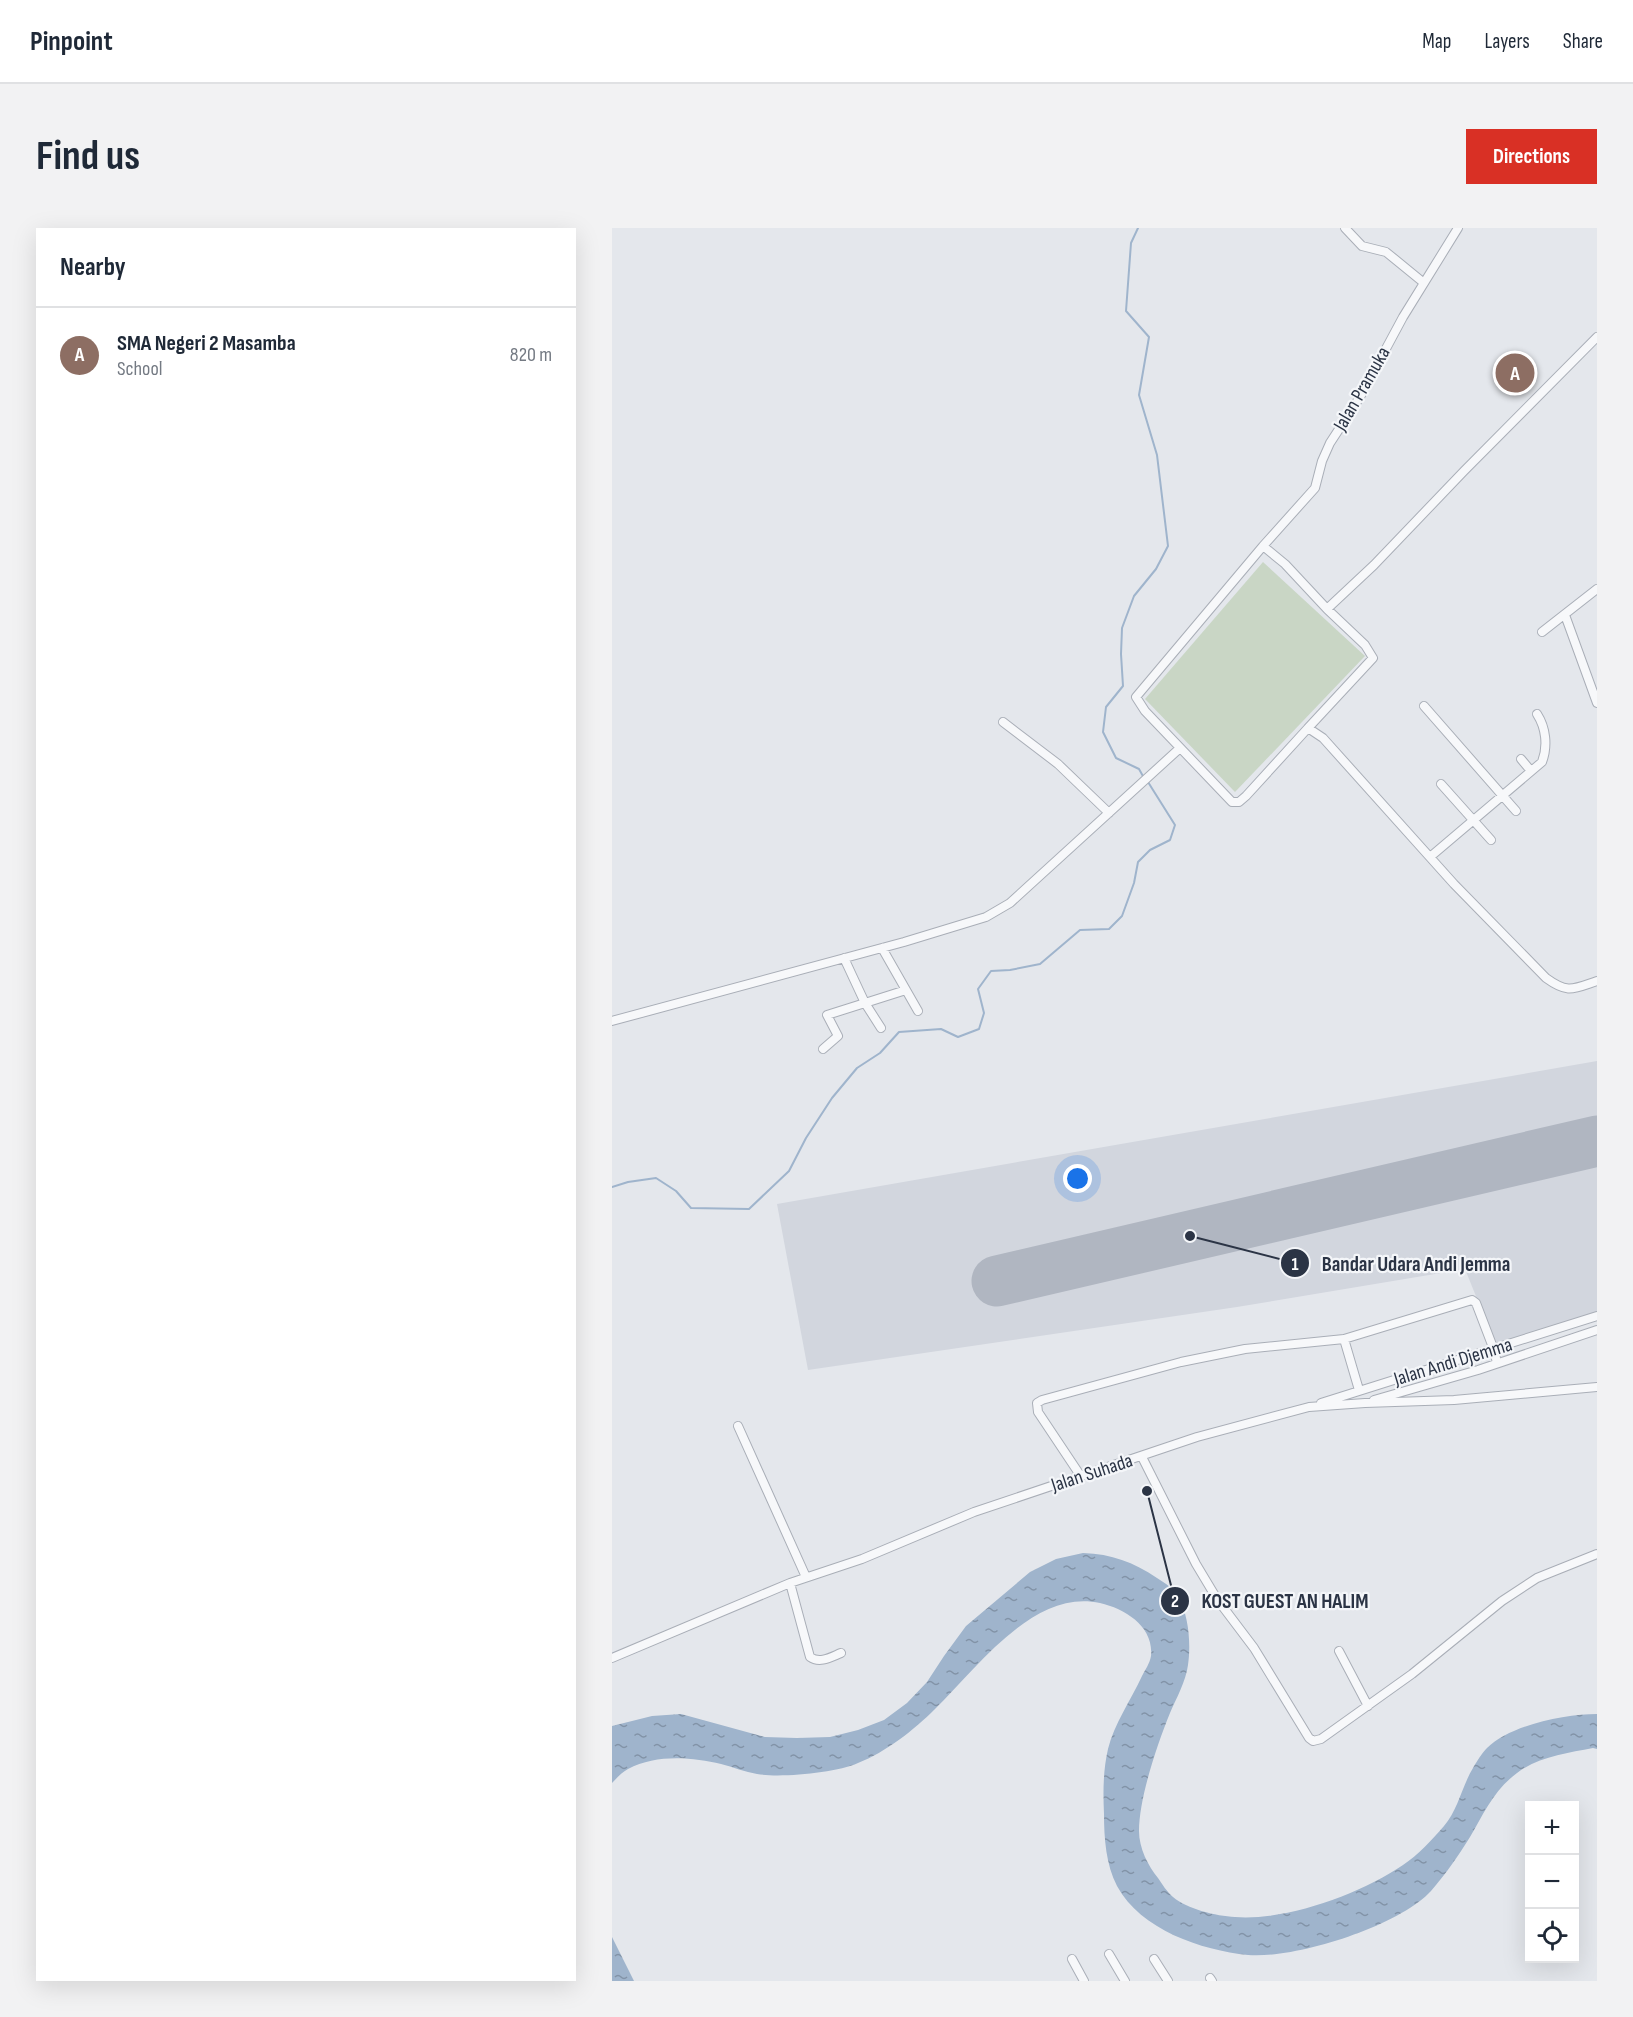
<!DOCTYPE html>
<html lang="en">
<head>
<meta charset="utf-8">
<style>
	:root { --surface:#fff; --page:#f2f2f3; --text:#1f2937; --muted:#747a83; --line:#e0e1e3; --accent:#d93025 }
	body { margin:0; font-family:"Sofia Sans Condensed",sans-serif; background:var(--page); color:var(--text) }
	.controls { position:absolute; right:18px; bottom:18px; display:grid; overflow:hidden; border-radius:0px; box-shadow:0 6px 24px #0002 }
	.controls button { width:54px; height:54px; display:grid; place-items:center; padding:0; border:0; border-bottom:2px solid var(--line); background:var(--surface); color:var(--text); font:30px sans-serif }
	.you { position:absolute; left:466px; top:951px; width:21px; height:21px; margin:-15px; border:4px solid #fff; border-radius:50%; background:#1a73e8; box-shadow:0 0 0 9px #1a73e833 }
	.badge { display:grid; place-items:center; width:39px; height:39px; border-radius:50%; background:var(--accent); color:#fff; font-size:20px; font-weight:700 }
	.pin { position:absolute; translate:-50% -50%; border:3px solid #fff; box-shadow:0 2px 6px #0006 }
	.list { margin:0; padding:0; list-style:none }
	h2 { display:flex; justify-content:space-between; align-items:center; height:78px; margin:0; padding:0 24px; font-size:26px }
	h2 small { font-size:20px; font-weight:400; color:var(--muted) }
	.list li { display:grid; grid-template-columns:39px 1fr auto; gap:18px; align-items:center; box-sizing:border-box; height:96px; padding:0 24px; border-top:2px solid var(--line) }
	.list b { display:block; font-size:22px; white-space:nowrap }
	.list p { margin:0; font-size:20px; white-space:nowrap; color:var(--muted) }
	.list em { font-size:20px; font-style:normal; color:var(--muted) }
	.icon { flex:none; width:33px; height:33px; fill:none; stroke:currentColor; stroke-width:2; stroke-linecap:round; stroke-linejoin:round }
	.map { position:relative; flex:none; width:985px; height:1753px; overflow:hidden; border-radius:0px }
	header { display:flex; align-items:center; gap:36px; box-sizing:border-box; height:84px; padding:0 30px; background:var(--surface); border-bottom:2px solid var(--line) }
	header strong { font-size:28px }
	nav { display:flex; gap:33px; margin-inline-start:auto; font-size:21px }
	.intro { display:flex; align-items:center; justify-content:space-between; box-sizing:border-box; height:144px; padding:0 36px }
	h1 { margin:0; font-size:42px }
	.button { padding:15px 27px; border-radius:0px; background:var(--accent); color:#fff; font-size:21px; font-weight:700 }
	main { display:flex; gap:36px; padding:0 36px }
	aside { flex:1; background:var(--surface); border-radius:0px; box-shadow:0 6px 24px #0002 }
	.map>svg:first-child { display:block }
</style>
</head>
<body>
<header>
<strong>Pinpoint</strong>
<nav><a>Map</a><a>Layers</a><a>Share</a></nav>
</header>
<div class="intro"><h1>Find us</h1><a class="button">Directions</a></div>
<main>
<aside>
<h2>Nearby<small></small></h2>
<ul class="list">
<li><span class="badge" style="background:#8d6e63">A</span><div><b>SMA Negeri 2 Masamba</b><p>School</p></div><em>820 m</em></li>
</ul>
</aside>
<div class="map">
<svg width="985" height="1753" viewBox="0 0 985 1753">
	<defs>
		<pattern id="water-ripples" width="26" height="14" patternUnits="userSpaceOnUse" patternTransform="scale(1.5)"><rect width="26" height="14" fill="#9fb4cc"/><path d="M2 4q2-2 4 0t4 0M15 11q2-2 4 0t4 0" fill="none" stroke="#8293a7"/></pattern>
	</defs>
	<rect width="100%" height="100%" fill="#e4e7ec"/>
	<path fill="#d2d6de" d="M985 833V1084L884 1118 853 1041 625 1079 196 1142 165 976Z"/>
	<path fill="#c9d6c5" d="M651 334 753 428 623 564 533 471Z"/>
	<path fill="url(#water-ripples)" d="M471 1325C500 1326 521 1334 545 1350 553 1355 562 1361 566 1368 577 1387 579 1417 576 1437 574 1453 564 1471 558 1485 545 1517 527 1570 527 1603 527 1620 536 1638 546 1650 550 1656 555 1664 561 1669 575 1681 604 1688 623 1689 675 1693 748 1666 791 1637 806 1627 820 1612 832 1598 846 1582 850 1558 861 1540 865 1533 870 1525 875 1520 898 1497 953 1486 985 1486V1521L981 1520C955 1525 926 1529 905 1545 882 1562 872 1585 858 1609 847 1627 833 1647 819 1663 787 1698 684 1731 636 1727 589 1722 529 1702 505 1658 494 1637 492 1610 492 1586 491 1564 491 1543 496 1521 502 1496 519 1472 530 1448 533 1442 538 1435 539 1428 542 1399 514 1381 488 1375 422 1360 365 1440 323 1481 302 1502 274 1524 246 1535 224 1545 168 1550 145 1546 133 1544 121 1539 109 1536 80 1529 44 1526 16 1541 10 1544 5 1550 0 1555V1498L40 1488 69 1486 153 1509 185 1510 218 1509 246 1502 272 1492 295 1475 315 1454 332 1428 354 1398 418 1344 444 1331Z
		M0 1709 22 1753H0Z"/>
	<g fill="none" stroke-linecap="round" stroke-linejoin="round">
		<path stroke="#9fb4cc" stroke-width="2" d="M526 0 519 15 514 83 537 109 527 167 545 227 556 318 544 341 522 368 510 400 509 426 511 458 494 479 491 504 504 530 527 541 532 550
			M0 959 16 954 44 950 64 963 79 980 137 981 177 943 194 910 220 870 245 840 268 825 287 804 329 801 346 809 367 801 372 785 366 761 379 743 398 742 428 736 468 702 497 701 510 688 522 655 526 634 538 622 558 612 563 597 536 554"/>
		<path stroke="#b0b6c1" stroke-width="51" d="M385 1053 985 913"/>
		<defs>
			<path id="minor" d="M733 0 750 18 774 24 812 55
				M985 109 852 243 762 337 715 381 753 417 761 430 696 500 711 510 842 656 934 750C956 766 961 761 985 753
				M651 318 703 260 710 233 718 215 748 169 791 89 846 0
				M953 387 985 475
				M930 404 985 361
				M812 478 904 583
				M391 494 446 536 497 585
				M696 500 634 568 627 574H620L533 483 524 469 651 318 673 336 715 381
				M909 531 919 543
				M829 556 879 612
				M818 629 930 534C936 518 934 500 925 486
				M270 720 306 783
				M232 730 253 775 269 800
				M0 793 292 714 374 689 398 675 568 520
				M211 821 226 808 215 787 294 762
				M732 1111 747 1162
				M762 1172 866 1142 985 1102
				M709 1175 985 1088
				M126 1198 194 1349
				M530 1229 584 1336 605 1371 642 1420 697 1510 701 1513 709 1511 800 1446 890 1373 925 1350 985 1326
				M468 1247 426 1184 425 1175 430 1172 569 1134 633 1121 732 1111 860 1072 864 1075 882 1122 885 1135
				M178 1355 198 1429C208 1436 219 1429 229 1425
				M727 1423 756 1478
				M0 1430 178 1355 250 1331 362 1284 585 1209 697 1179 753 1175 842 1172 985 1159
				M497 1726 513 1753
				M460 1731 472 1753
				M542 1731 556 1753
				M598 1750 600 1753"/>
		</defs>
		<use href="#minor" stroke="#a9aeb7" stroke-width="10"/>
		<use href="#minor" stroke="#f7f8fa" stroke-width="8"/>
	</g>
	<g text-anchor="middle" dominant-baseline="central" stroke-width="4.5" stroke-linejoin="round" paint-order="stroke">
		<g font-size="20" fill="#2b3445" stroke="#f4f6f9">
			<text transform="translate(750 161) rotate(-60)">Jalan Pramuka</text>
			<text transform="translate(841 1134) rotate(-17)">Jalan Andi Djemma</text>
			<text transform="translate(480 1245) rotate(-18)">Jalan Suhada</text>
		</g>
	</g>
	<path fill="none" stroke="#2b3445" stroke-width="2" d="M578 1008L683 1035M535 1263L563 1373"/>
	<g fill="#2b3445" stroke="#f4f6f9" stroke-width="2">
		<circle cx="578" cy="1008" r="6"/>
		<circle cx="535" cy="1263" r="6"/>
		<circle cx="683" cy="1035" r="15"/>
		<circle cx="563" cy="1373" r="15"/>
	</g>
	<g font-size="18" text-anchor="middle" font-weight="bold" fill="#fff">
		<text x="683" y="1042">1</text>
		<text x="563" y="1379">2</text>
	</g>
	<g font-size="21" text-anchor="middle" font-weight="bold" fill="#2b3445" stroke="#f4f6f9" stroke-width="4.5" stroke-linejoin="round" paint-order="stroke">
		<text x="804" y="1043">Bandar Udara Andi Jemma</text>
		<text x="673" y="1380">KOST GUEST AN HALIM</text>
	</g>
</svg>
<div class="controls">
<button>+</button>
<button>−</button>
<button><svg class="icon" aria-label="locate" viewBox="0 0 24 24"><circle cx="12" cy="12" r="6"/><path d="M12 2v4M12 18v4M2 12h4M18 12h4"/></svg></button>
</div>
<div class="you"></div>
<div class="pin badge" style="left:903px;top:145px;background:#8d6e63">A</div>
</div>
</main>
</body>
</html>
